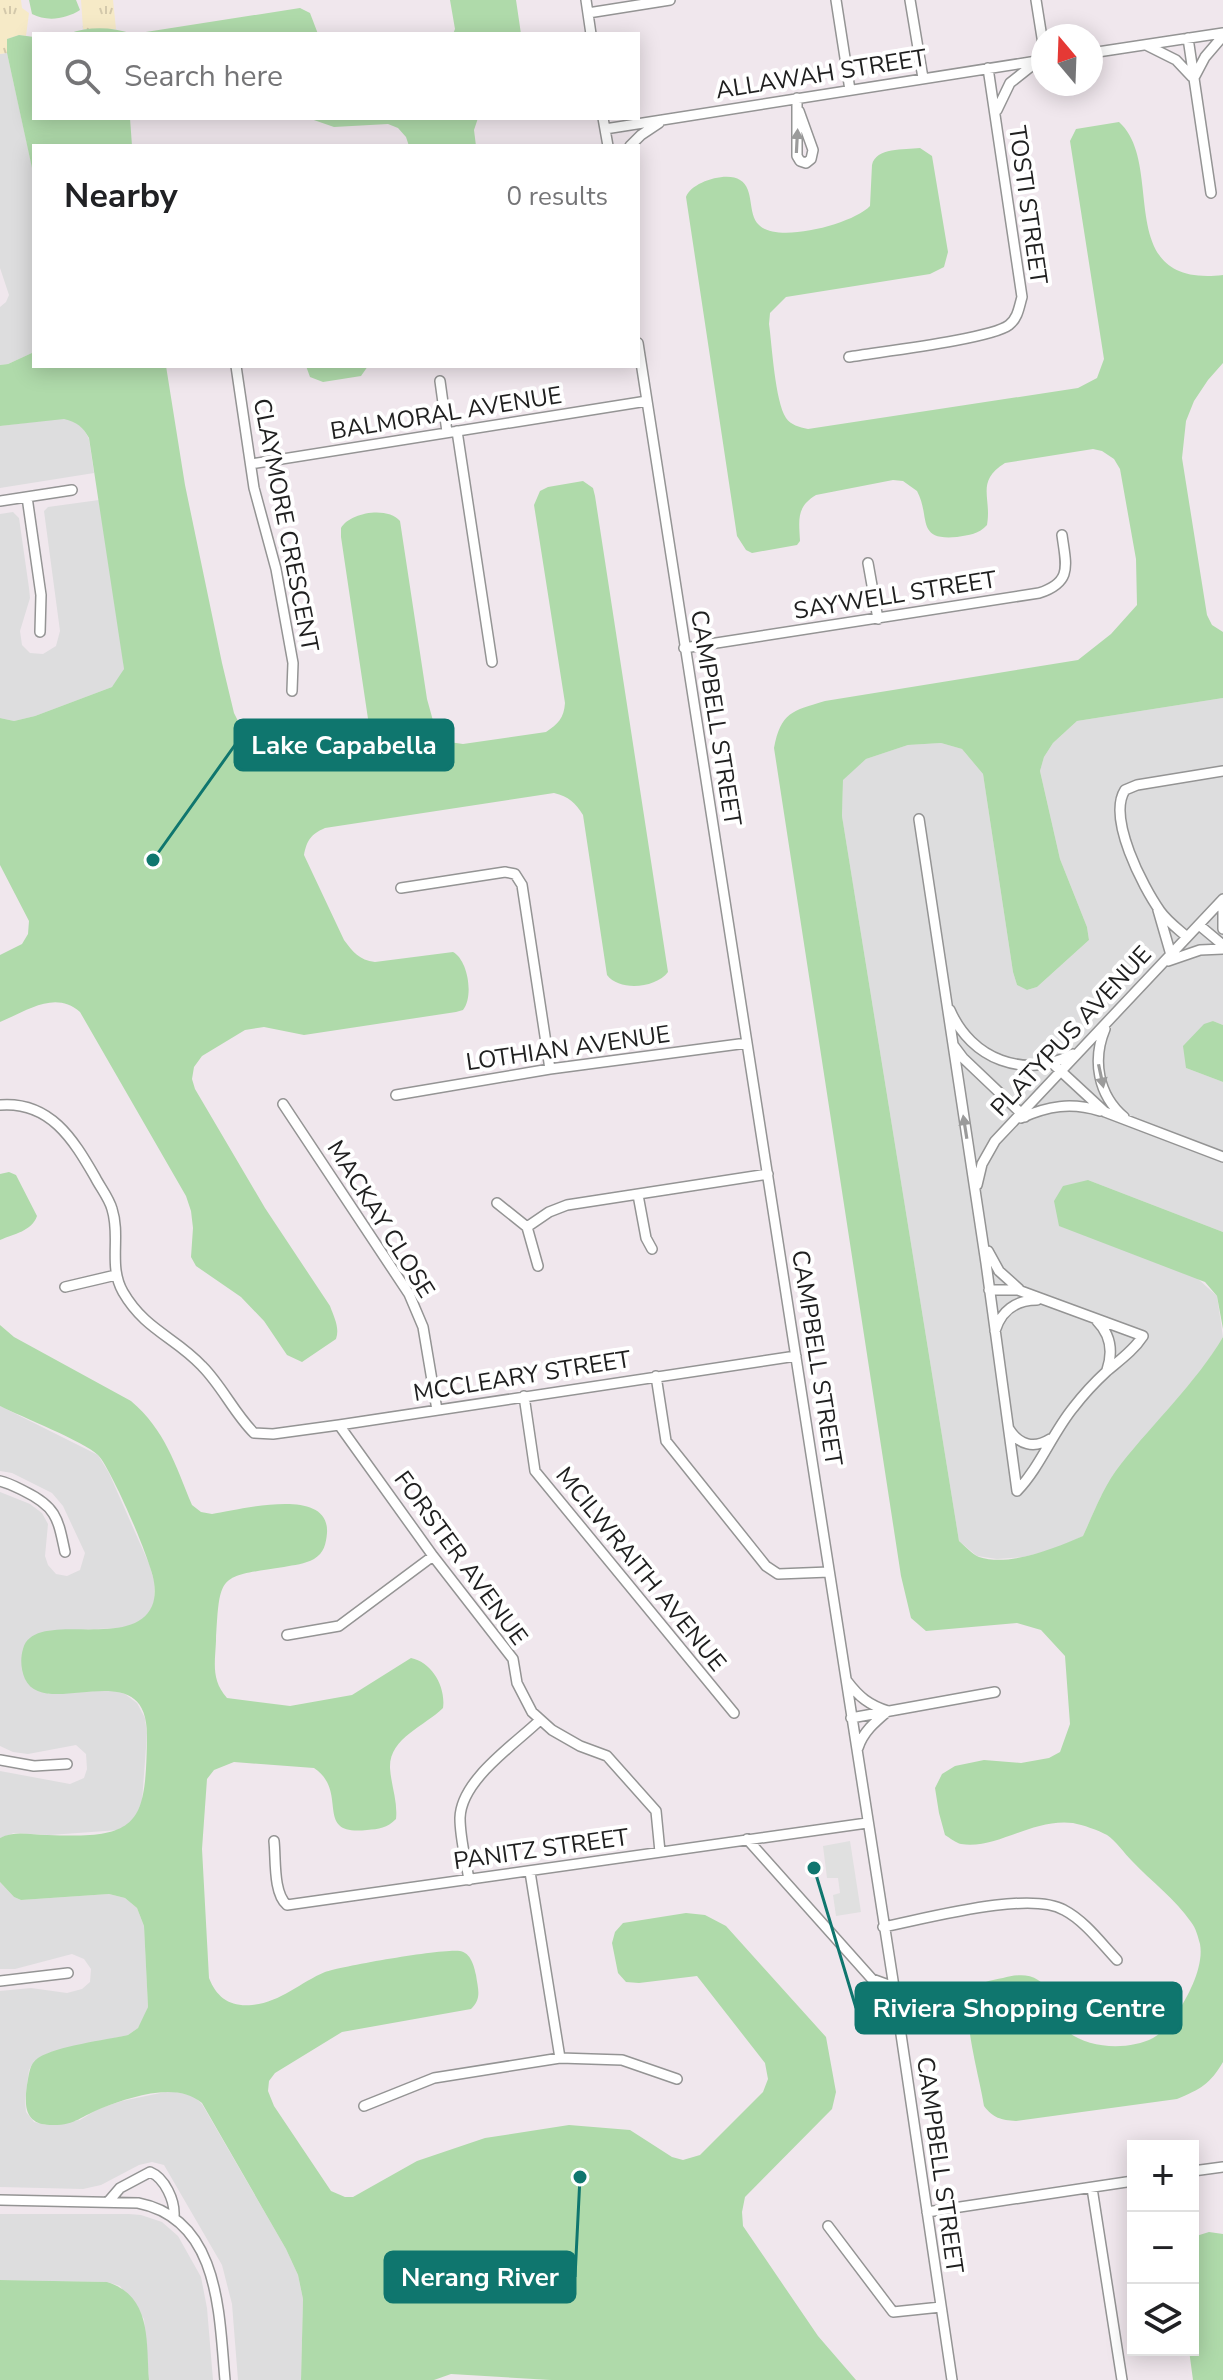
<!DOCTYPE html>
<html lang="en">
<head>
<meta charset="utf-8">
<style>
	:root { --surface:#fff; --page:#f2f2f2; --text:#202124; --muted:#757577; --line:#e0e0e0 }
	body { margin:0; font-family:"Nunito Sans",sans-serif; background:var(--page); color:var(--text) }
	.controls { position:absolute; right:24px; bottom:24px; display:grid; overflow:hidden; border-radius:0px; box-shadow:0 4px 20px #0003 }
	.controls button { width:72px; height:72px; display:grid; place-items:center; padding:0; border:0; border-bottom:2px solid var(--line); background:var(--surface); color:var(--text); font:40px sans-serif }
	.compass { position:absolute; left:1031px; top:24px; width:72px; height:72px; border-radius:50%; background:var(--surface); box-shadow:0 4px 20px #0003; rotate:341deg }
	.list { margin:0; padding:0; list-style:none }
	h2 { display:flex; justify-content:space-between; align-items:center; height:104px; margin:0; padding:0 32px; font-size:34px }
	h2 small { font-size:26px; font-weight:400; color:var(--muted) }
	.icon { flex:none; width:44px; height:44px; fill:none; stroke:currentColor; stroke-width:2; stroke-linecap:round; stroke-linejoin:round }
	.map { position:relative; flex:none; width:1223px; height:2380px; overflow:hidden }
	.search { position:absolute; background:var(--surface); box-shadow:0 4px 20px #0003; left:32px; top:32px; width:608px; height:88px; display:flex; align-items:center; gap:20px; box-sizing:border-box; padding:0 28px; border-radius:0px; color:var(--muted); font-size:30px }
	.panel { position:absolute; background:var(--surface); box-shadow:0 4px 20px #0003; left:32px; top:144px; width:608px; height:224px; border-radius:0px }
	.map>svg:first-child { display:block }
</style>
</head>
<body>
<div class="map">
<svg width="1223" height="2380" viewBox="0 0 1223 2380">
	<defs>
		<pattern id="park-tufts" width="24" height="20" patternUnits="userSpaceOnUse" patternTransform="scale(2)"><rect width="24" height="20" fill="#f6eac7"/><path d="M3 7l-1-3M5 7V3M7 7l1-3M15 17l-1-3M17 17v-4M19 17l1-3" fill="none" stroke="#d3c8ab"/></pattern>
	</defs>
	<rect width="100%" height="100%" fill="#f0e7ed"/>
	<path fill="#ddddde" d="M7 53 34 176V352L8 364 0 365V307L6 302 9 295 0 268V54Z
		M64 418 74 421 83 428 89 439 94 473 0 488V426Z
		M99 500 123 658 124 669 119 680 112 687 35 716 14 721 0 718V514L13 512 19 518 29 588 30 598 20 631 22 645 30 653 43 654 56 646 60 631 44 511 48 507Z
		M1223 698V1025L1213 1021 1186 1068 1223 1082V1232L1088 1180 1217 1296 1223 1337 1206 1365 1101 1496 1083 1536 1055 1549 1023 1557 997 1559 977 1556 959 1541 842 816 843 779 866 759 908 745 941 743 962 749 983 774 1013 972 1017 985 1027 990 1037 987 1089 940 1087 927 1060 859 1040 771 1044 757 1053 743 1077 721Z
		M0 1406 98 1455 109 1473 150 1566 154 1581V1603L148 1614 136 1624 121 1628 49 1631 35 1635 48 1694 110 1690 125 1694 137 1703 145 1718 147 1734 142 1801 133 1822 119 1830 50 1835 14 1833 0 1838V1771L70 1784 84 1778 87 1769 86 1754 76 1745 28 1754 13 1752 0 1746V1492L30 1504 42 1513 48 1524 45 1556 48 1565 56 1574 67 1576 80 1570 85 1553 63 1506 52 1493 12 1473 0 1471Z
		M0 1882 14 1897 21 1900 109 1894 125 1898 137 1908 144 1926 148 2007 144 2018 138 2028 128 2035 48 2053 34 2061 29 2070 25 2101 26 2112 34 2122 46 2125 80 2120 98 2109 122 2101 170 2091 193 2095 202 2104 286 2249 298 2275 303 2299 301 2380H238L232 2304 222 2265 164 2165 152 2162 139 2165 101 2185 83 2189 0 2187V1991L31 1988 67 1993 82 1989 90 1982 91 1969 84 1959 72 1954 15 1969H0Z
		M0 2214H129L141 2215 162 2222 178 2236 201 2277 207 2308 213 2380H149L144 2319 120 2286 107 2282 0 2280Z"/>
	<path fill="url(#park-tufts)" d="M0 0H21L22 8 29 13 26 36 19 35 7 39V53L0 54Z
		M81 0H113L116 29H83Z"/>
	<path fill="#e0e0e0" d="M850 1841 861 1912 836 1916 833 1895 840 1893 838 1878H827L823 1846Z"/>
	<path fill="#afdaaa" d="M29 0H76L80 10C66 19 47 22 32 14Z
		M450 0H516L521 34H453L455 29Z
		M300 8 310 13 318 34H68C90 26 111 27 133 34Z
		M19 35 34 37V118H130L132 146H34V177L7 53V39Z
		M308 118H478L474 130 476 146H409L406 137 398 128 388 124 334 127Z
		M1119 122C1167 165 1110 288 1223 275V363L1208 380 1194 401 1186 421 1182 458 1207 615 1212 625 1223 632V698L1077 721 1053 743 1044 757 1040 771 1060 859 1087 927 1089 940 1037 987 1027 990 1017 985 1013 972 983 774 962 749 941 743 908 745 866 759 843 780 842 816 959 1541C965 1546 972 1554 979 1557 1010 1567 1055 1548 1083 1536 1094 1512 1104 1485 1121 1464 1155 1421 1195 1384 1223 1337V2062C1210 2084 1201 2089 1177 2099L1016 2121C1001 2120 993 2118 984 2106 981 2083 960 2011 971 1993 977 1982 992 1980 1003 1978 1014 1975 1028 1973 1038 1980 1052 1989 1050 2009 1059 2022 1077 2049 1126 2052 1153 2038 1163 2032 1172 2022 1178 2012 1189 1994 1204 1966 1200 1944 1198 1937 1196 1928 1191 1922 1176 1900 1151 1881 1132 1861 1124 1853 1116 1841 1107 1835 1098 1830 1083 1825 1073 1823 1032 1818 996 1850 961 1844 956 1843 950 1838 945 1835L939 1813 935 1788 942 1774 955 1766 984 1760 1021 1763 1049 1758 1060 1752 1070 1724 1065 1656 1041 1630 1017 1623 926 1631 911 1618 901 1576 774 748C781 712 792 711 825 701L1078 660 1111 634 1137 605 1136 559 1120 469 1114 459 1102 451 1093 449 1005 463C975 482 992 497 987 525 979 534 969 535 957 537 915 541 931 517 917 491L903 481 893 480 816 495C796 507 799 520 800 541L797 545 752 553 746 550 737 536 686 197C691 182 727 171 740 180 755 189 747 214 759 225 777 244 853 224 870 206L872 165C876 147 904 150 920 148L932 156 948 252 944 267 930 274 786 297 770 313 769 324C772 345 775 401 786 418 791 425 799 427 808 429L1078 388 1097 378 1104 359 1070 141 1076 129Z
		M34 352V366H166L185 485 222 663 234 713 256 757 265 766 278 771H292L352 761 364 754 371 739 341 537V528C350 512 388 506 400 521L427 699 437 735 449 742 463 744 546 732C558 724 564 718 565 703L534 505 540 491 548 487 583 481 593 488 595 496 668 972C656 988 620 992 607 975L583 815C575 802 569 797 554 793L325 828C311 834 307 840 304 855L344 940C353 952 359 960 375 962L453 952C468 960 474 996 463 1010L456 1012 304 1035 264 1027 245 1030 202 1056 194 1067 192 1079 195 1089 265 1208 330 1306C334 1317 340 1328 336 1339L302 1362 287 1355 264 1321 241 1297 196 1266 191 1257 193 1228 191 1211 186 1196 80 1012C55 990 27 1011 0 1022V955L22 944 28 934 29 921 0 865V718L14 721 35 716 112 687 124 669 89 438C83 427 77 422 64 419L0 426V365L8 364Z
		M306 366H368L361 376 323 382 310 377Z
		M1213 1021 1223 1025V1082L1186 1068 1183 1046 1204 1024Z
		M9 1172 16 1175 37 1216C32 1231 14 1234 0 1240V1174Z
		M1088 1180 1223 1232V1329L1217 1296 1205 1282 1059 1226 1054 1201 1063 1186Z
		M0 1325 14 1337 131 1401C165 1430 175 1464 192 1505L201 1512 212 1514C240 1510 330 1485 327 1533 326 1544 324 1553 314 1559 305 1564 294 1565 284 1567 218 1577 220 1573 216 1641 215 1663 211 1680 227 1698L290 1706 352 1695 411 1658C432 1662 446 1687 443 1708 425 1726 389 1738 390 1768 391 1785 398 1802 396 1819 387 1828 379 1829 367 1830 312 1836 350 1792 314 1768L234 1762 214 1770 207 1779 202 1849 209 1978C217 1998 230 2007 252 2005 279 2003 301 1982 325 1972 342 1966 444 1948 460 1951 471 1953 474 1966 476 1975 478 1989 482 1999 471 2009L342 2032 275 2073 269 2081 268 2091 274 2106 331 2191 345 2197H353L417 2161 485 2138 569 2125 630 2130 672 2157 683 2160 700 2155 763 2092 768 2079 765 2063 697 1976 639 1983 626 1982 618 1973 612 1943 615 1932 623 1923 686 1913 705 1915 726 1926 826 2037 836 2092 832 2109 745 2197 742 2212 743 2226 818 2336 856 2380H551L451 2374 434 2380H301L303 2299 298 2275 286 2249 202 2103C176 2081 131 2097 102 2108 81 2116 75 2126 50 2125 25 2124 24 2106 27 2085 29 2075 29 2064 38 2058 57 2046 105 2040 128 2035L138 2028 148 2007 144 1926 137 1908 125 1898 109 1894 21 1900 14 1897 0 1882V1838C15 1830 31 1835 47 1835 139 1839 146 1825 147 1736 148 1650 45 1722 25 1679 21 1670 20 1659 23 1649 34 1608 132 1652 152 1606 155 1600 155 1590 154 1582 152 1563 111 1468 98 1455 83 1441 22 1417 0 1406Z
		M1209 2232 1223 2234V2380H1193L1189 2350H1193V2237Z
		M0 2280 107 2282C152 2296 146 2341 149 2380H0Z"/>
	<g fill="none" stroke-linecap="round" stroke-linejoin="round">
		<defs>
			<path id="minor" d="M586 0 591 34
				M836 0 850 90
				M910 0 923 78
				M1036 0 1043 44
				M588 13 670 0
				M1188 38 1211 193
				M1146 45 1176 60 1192 77
				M1091 53 1223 33
				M1195 76 1205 57 1223 36
				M797 98V156L800 161 806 163 811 159 813 150 799 111
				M997 110 1010 83 1034 64
				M603 118 608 146
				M605 129 1043 60
				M630 146 641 135 659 123
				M638 343 894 1987 952 2380
				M849 357C878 352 991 339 1009 325 1018 318 1019 307 1022 297L988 68
				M236 366 254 488 276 569 293 663 292 691
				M440 381 447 432
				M457 431 492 662
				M251 464 647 401
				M27 497 41 595 40 632
				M0 501 72 490
				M868 563 878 619
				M684 648 1039 593C1073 582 1066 565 1062 535
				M919 819 986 1263 1017 1491
				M401 888 505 872 515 874 522 885 550 1069
				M1223 907V929
				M1158 910 1171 955
				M1199 925 1223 945
				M1187 937C1178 929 1167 921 1160 911 1143 887 1107 818 1125 790L1137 785 1223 771
				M1168 961 1200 950 1223 949
				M950 1010C971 1059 1024 1080 1073 1054
				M1105 1029C1092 1060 1098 1095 1124 1117
				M954 1046 963 1058 1025 1117
				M1052 1063 1105 1112 1223 1157
				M396 1095 550 1069 747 1043
				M283 1104 409 1294 423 1327 437 1410
				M0 1105C50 1101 73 1139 95 1177 100 1187 109 1198 112 1209 121 1237 108 1266 123 1292 145 1330 175 1337 202 1366 222 1386 234 1413 254 1433L273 1434 339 1425 796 1356
				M1021 1118C1048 1106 1071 1102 1100 1111
				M977 1185 982 1164 995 1141 1223 899
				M638 1195 646 1238 652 1249
				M497 1203 527 1227 538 1266
				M527 1227 549 1212 567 1205 768 1174
				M988 1251 999 1271 1019 1289
				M65 1287 116 1275
				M989 1290H1018L1143 1336C1134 1350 1120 1360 1107 1371 1095 1382 1083 1395 1073 1408 1052 1434 1040 1467 1017 1491
				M1097 1321C1111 1335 1113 1352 1107 1370
				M995 1331C1001 1311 1016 1300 1037 1300
				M656 1376 666 1441 766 1566 778 1574 829 1572
				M524 1396 535 1471 734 1713
				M339 1425 433 1556 513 1659 517 1683 532 1712 552 1730 580 1746 607 1756 656 1811 660 1852
				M1009 1429C1019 1445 1034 1449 1050 1439
				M0 1481C9 1483 16 1487 24 1491 57 1507 58 1519 65 1552
				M287 1635 339 1626 433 1556
				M847 1681C859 1697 869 1705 888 1711 875 1722 863 1732 858 1748
				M851 1718 995 1692
				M0 1760 34 1766 67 1764
				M747 1839 872 1979 894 1987
				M274 1841C276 1859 273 1893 287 1905L867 1823
				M530 1872 560 2058
				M469 1880C466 1860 460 1839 460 1818 461 1780 514 1745 540 1720
				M883 1927C925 1919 1029 1890 1064 1910 1085 1921 1101 1943 1117 1960
				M0 1981 68 1973
				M364 2106 434 2078 560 2058 622 2060 677 2079
				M1193 2171 1223 2167
				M1092 2188 1122 2380
				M0 2200 138 2203C220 2219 219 2314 225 2380
				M108 2202 120 2188 150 2172C165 2178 175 2201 174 2216
				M927 2212 1133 2181
				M828 2226 893 2312 941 2307"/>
		</defs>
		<use href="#minor" stroke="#949494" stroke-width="12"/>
		<use href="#minor" stroke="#fff" stroke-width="9"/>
	</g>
	<defs><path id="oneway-solid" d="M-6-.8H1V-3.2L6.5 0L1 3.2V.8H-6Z" transform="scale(2)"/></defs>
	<g fill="#9b9b9b">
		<use href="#oneway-solid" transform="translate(797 141) rotate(-87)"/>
		<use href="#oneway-solid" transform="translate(1101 1076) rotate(78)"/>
		<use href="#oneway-solid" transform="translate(965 1127) rotate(-99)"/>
	</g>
	<g text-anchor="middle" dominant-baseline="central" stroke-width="8" stroke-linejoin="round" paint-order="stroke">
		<g font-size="24" fill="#202020" stroke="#fff">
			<text transform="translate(821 74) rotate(-9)">ALLAWAH STREET</text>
			<text transform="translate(1028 205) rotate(82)">TOSTI STREET</text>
			<text transform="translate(446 413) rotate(-9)">BALMORAL AVENUE</text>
			<text transform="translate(286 525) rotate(79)">CLAYMORE CRESCENT</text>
			<text transform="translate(895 595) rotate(-9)">SAYWELL STREET</text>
			<text transform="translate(716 718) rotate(81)">CAMPBELL STREET</text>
			<text transform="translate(1071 1031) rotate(-47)">PLATYPUS AVENUE</text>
			<text transform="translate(568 1048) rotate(-8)">LOTHIAN AVENUE</text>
			<text transform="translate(381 1219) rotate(58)">MACKAY CLOSE</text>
			<text transform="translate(817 1358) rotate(81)">CAMPBELL STREET</text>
			<text transform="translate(522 1376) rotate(-9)">MCCLEARY STREET</text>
			<text transform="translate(461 1558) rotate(54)">FORSTER AVENUE</text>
			<text transform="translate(641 1569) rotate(51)">MCILWRAITH AVENUE</text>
			<text transform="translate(541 1849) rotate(-8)">PANITZ STREET</text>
			<text transform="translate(940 2165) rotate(82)">CAMPBELL STREET</text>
		</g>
	</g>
	<path fill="none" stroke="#0f766e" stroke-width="3" d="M153 860L235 745M814 1868L856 2008M580 2177L575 2277"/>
	<g fill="#0f766e" stroke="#fff" stroke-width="3">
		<circle cx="153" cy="860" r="8"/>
		<circle cx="814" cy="1868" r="8"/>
		<circle cx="580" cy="2177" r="8"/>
	</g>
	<g fill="#0f766e" stroke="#0f766e" stroke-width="3">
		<rect x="235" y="720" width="218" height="50" rx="8"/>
		<rect x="856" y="1983" width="325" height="50" rx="8"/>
		<rect x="385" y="2252" width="190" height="50" rx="8"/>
	</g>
	<g font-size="26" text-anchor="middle" font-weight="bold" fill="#fff">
		<text x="344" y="754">Lake Capabella</text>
		<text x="1019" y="2017">Riviera Shopping Centre</text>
		<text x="480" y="2286">Nerang River</text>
	</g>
</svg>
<div class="controls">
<button>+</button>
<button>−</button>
<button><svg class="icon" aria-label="layers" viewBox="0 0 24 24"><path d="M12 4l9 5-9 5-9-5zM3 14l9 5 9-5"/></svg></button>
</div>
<svg class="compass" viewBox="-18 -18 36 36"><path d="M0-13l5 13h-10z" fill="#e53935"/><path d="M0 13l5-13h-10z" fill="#757577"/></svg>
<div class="search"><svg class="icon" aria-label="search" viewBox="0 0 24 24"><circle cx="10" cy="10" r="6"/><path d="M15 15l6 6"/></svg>Search here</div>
<section class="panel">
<h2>Nearby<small>0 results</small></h2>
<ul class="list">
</ul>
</section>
</div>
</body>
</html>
